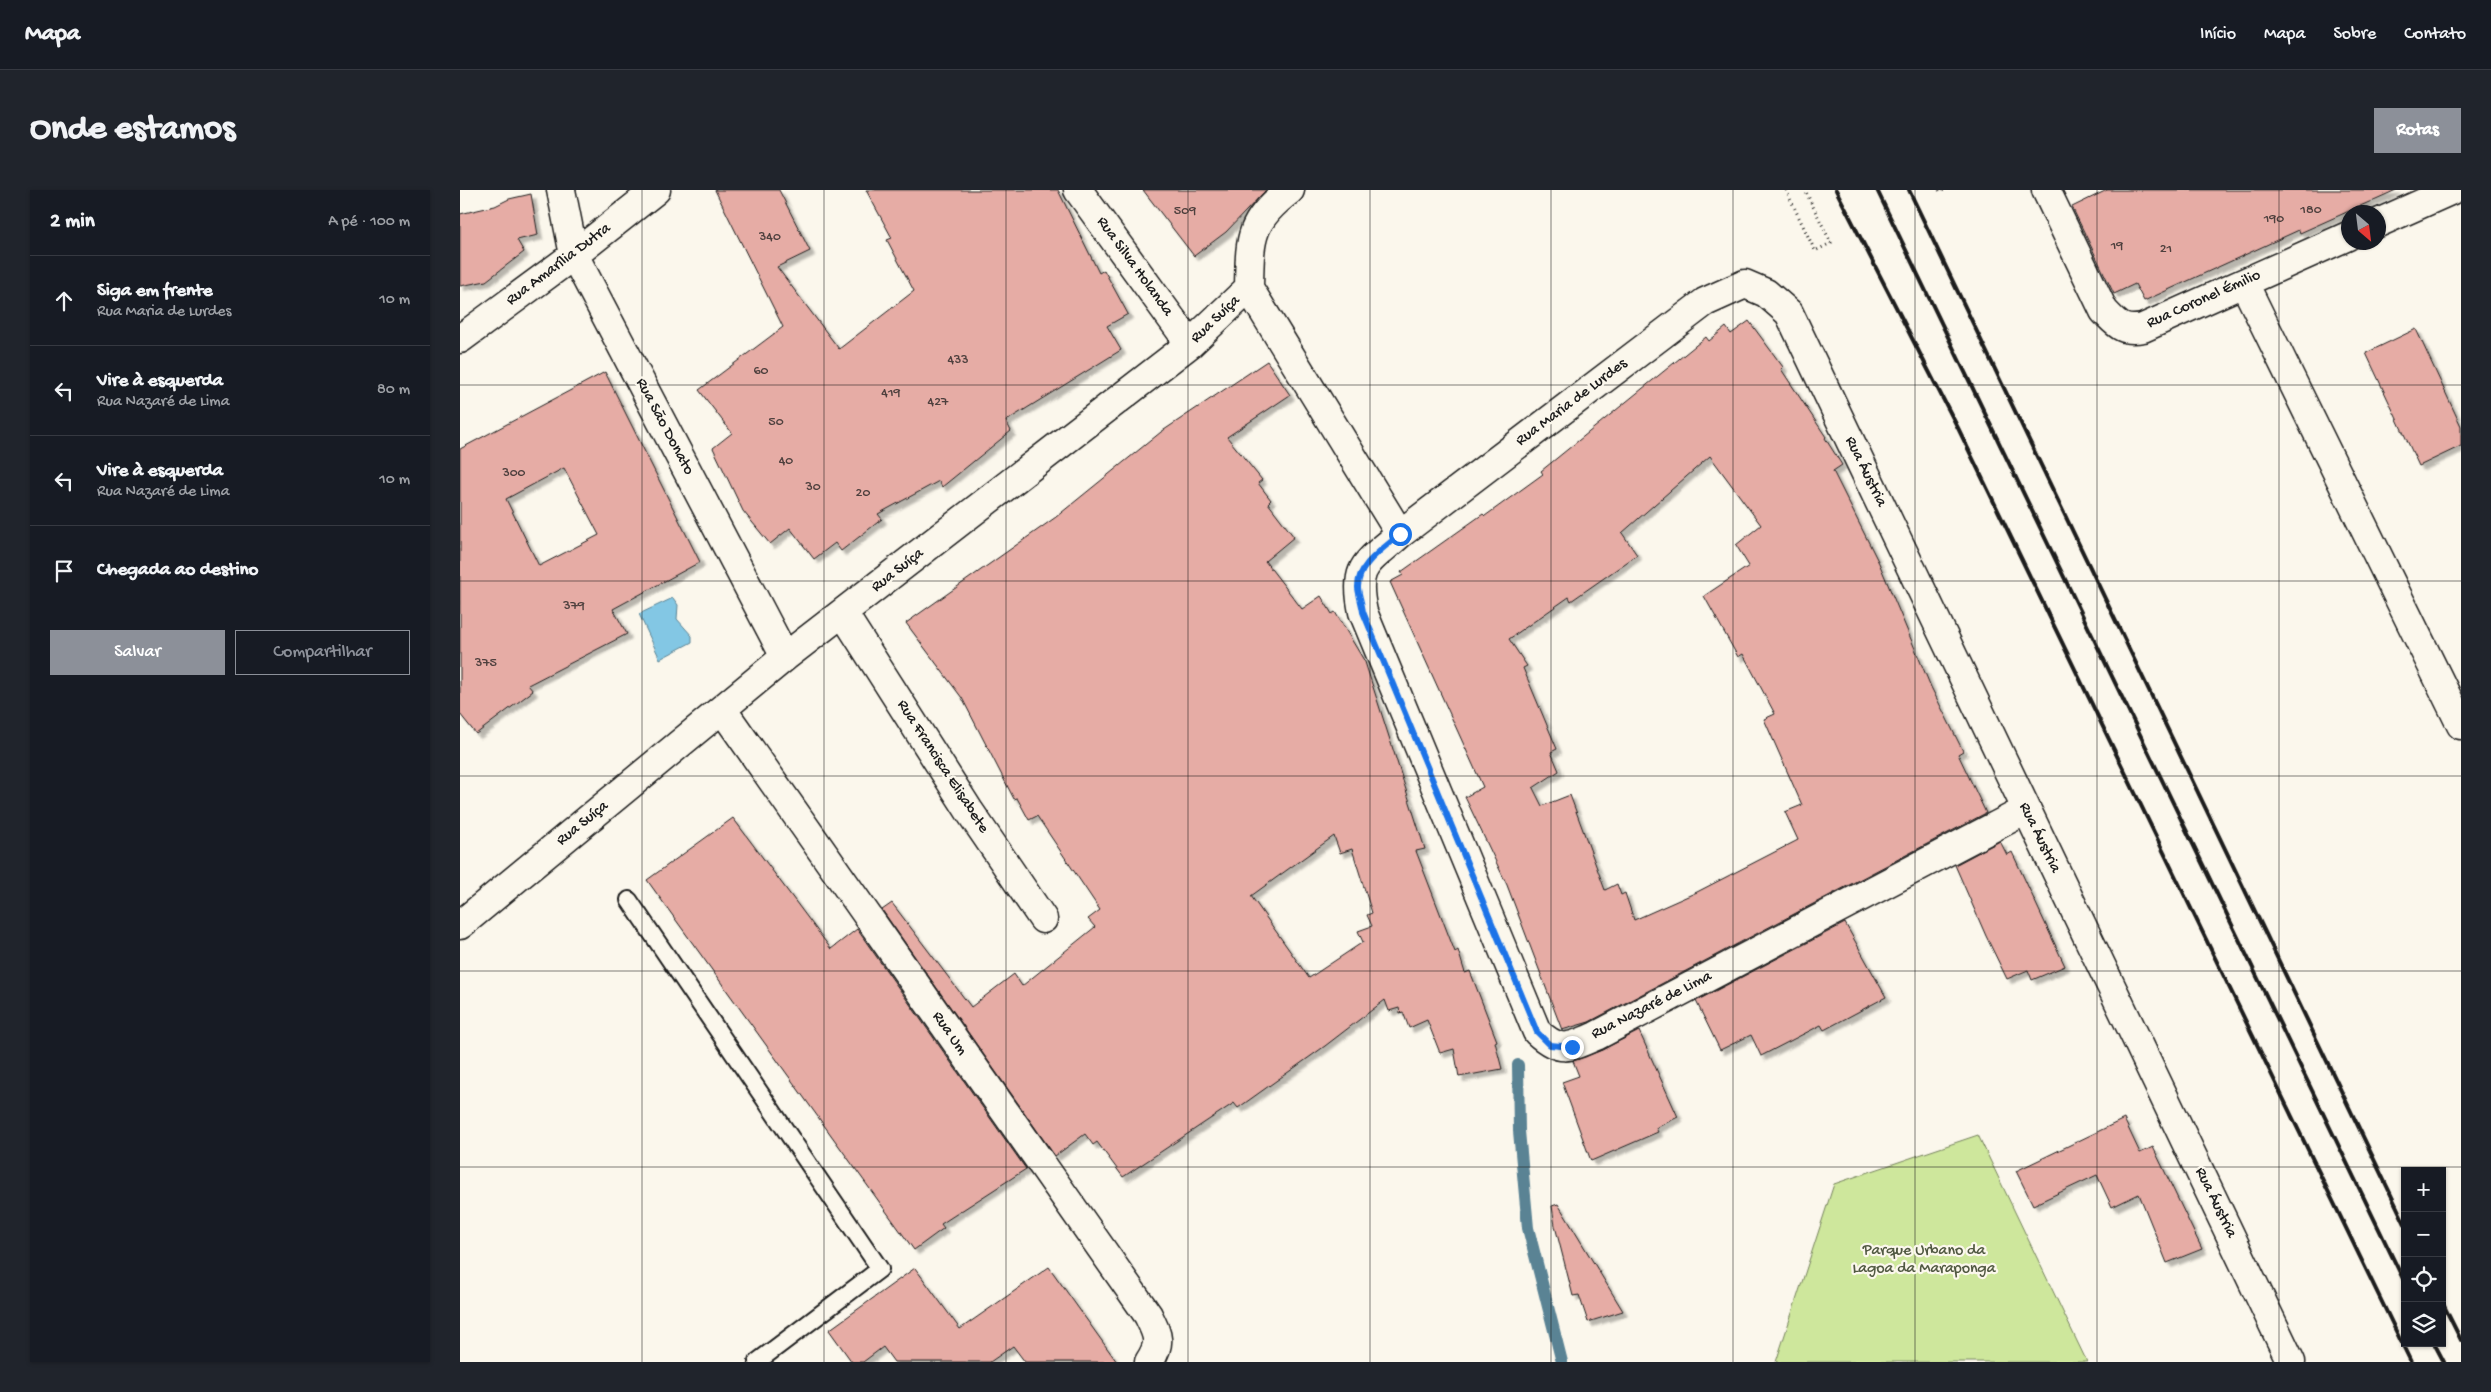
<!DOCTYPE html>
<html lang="pt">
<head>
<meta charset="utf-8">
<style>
	:root { --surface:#171b24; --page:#20242c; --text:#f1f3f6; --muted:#9ea1a6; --line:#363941; --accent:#8c9099 }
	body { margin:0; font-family:"Gochi Hand",sans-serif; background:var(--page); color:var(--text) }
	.controls { position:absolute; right:15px; bottom:15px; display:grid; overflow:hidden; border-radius:0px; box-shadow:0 1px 4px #0004 }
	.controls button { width:45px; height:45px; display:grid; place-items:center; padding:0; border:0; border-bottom:1px solid var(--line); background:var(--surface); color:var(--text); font:25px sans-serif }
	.compass { position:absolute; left:1881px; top:15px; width:45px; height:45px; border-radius:50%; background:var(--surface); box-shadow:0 1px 4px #0004; rotate:152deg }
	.stop { position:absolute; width:15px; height:15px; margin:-11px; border:4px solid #1a73e8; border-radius:50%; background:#fff }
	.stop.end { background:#1a73e8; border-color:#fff; box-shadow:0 1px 5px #0008 }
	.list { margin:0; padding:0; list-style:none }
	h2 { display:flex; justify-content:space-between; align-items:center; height:65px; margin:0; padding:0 20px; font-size:21px }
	h2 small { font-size:16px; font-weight:400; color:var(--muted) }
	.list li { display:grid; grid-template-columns:32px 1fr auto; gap:15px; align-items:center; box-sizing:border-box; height:90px; padding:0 20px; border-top:1px solid var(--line) }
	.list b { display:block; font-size:19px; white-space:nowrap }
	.list p { margin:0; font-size:16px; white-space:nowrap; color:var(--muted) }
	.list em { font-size:16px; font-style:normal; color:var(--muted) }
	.actions { display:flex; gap:10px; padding:15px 20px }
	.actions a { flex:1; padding:11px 0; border:1px solid var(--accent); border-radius:0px; text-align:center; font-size:18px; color:var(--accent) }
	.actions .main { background:var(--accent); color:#fff }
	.icon { flex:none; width:28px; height:28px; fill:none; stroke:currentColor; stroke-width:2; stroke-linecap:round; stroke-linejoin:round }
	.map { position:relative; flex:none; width:2001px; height:1172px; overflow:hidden; border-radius:0px }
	header { display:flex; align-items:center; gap:30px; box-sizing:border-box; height:70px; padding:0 25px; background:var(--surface); border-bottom:1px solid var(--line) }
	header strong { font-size:24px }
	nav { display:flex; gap:28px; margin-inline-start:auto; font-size:18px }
	.intro { display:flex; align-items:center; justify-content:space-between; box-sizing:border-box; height:120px; padding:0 30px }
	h1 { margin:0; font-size:35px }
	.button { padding:12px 22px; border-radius:0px; background:var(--accent); color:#fff; font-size:18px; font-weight:700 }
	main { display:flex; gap:30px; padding:0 30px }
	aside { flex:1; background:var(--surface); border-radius:0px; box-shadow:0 1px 4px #0004 }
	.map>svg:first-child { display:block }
</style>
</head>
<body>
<header>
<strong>Mapa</strong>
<nav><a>Início</a><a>Mapa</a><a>Sobre</a><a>Contato</a></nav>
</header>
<div class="intro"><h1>Onde estamos</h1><a class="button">Rotas</a></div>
<main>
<aside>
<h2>2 min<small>A pé · 100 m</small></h2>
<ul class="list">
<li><svg class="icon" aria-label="ahead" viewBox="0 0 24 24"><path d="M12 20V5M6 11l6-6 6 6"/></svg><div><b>Siga em frente</b><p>Rua Maria de Lurdes</p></div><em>10 m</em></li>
<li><svg class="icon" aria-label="left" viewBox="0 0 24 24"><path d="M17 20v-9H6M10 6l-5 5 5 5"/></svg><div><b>Vire à esquerda</b><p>Rua Nazaré de Lima</p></div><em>80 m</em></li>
<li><svg class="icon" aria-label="left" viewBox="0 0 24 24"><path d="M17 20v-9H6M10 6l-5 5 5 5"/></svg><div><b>Vire à esquerda</b><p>Rua Nazaré de Lima</p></div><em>10 m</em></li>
<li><svg class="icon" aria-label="arrive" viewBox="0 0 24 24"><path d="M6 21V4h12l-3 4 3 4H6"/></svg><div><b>Chegada ao destino</b></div></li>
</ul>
<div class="actions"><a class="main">Salvar</a><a>Compartilhar</a></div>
</aside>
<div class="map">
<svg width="2001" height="1172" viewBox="0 0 2001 1172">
	<defs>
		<filter id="shadow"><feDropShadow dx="4.5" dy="4.5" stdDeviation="1" flood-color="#0004"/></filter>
	</defs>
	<rect width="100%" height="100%" fill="#fbf7ec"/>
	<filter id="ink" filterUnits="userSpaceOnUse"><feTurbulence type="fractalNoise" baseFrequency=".02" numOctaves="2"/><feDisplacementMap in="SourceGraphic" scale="10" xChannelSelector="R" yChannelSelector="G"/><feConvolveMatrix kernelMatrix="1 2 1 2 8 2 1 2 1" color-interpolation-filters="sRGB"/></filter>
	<g filter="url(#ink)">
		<path fill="#cee79c" stroke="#75825c" d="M1518 945 1627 1172H1316L1374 994Z"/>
		<path fill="#83c7e4" stroke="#5a8394" d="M213 408 218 415 217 429 232 446V452L200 469 179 424Z"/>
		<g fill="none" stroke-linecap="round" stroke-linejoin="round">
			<path stroke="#5a8394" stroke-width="12" d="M1058 875 1059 941 1068 1038 1102 1172"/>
		</g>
		<path fill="#e6aca5" stroke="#1c1c1c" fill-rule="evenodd" filter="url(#shadow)" d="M255 0H319L350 61 317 77 379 159 454 101 427 50 432 48 406 0H598L639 83 644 80 668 124 647 136 661 160 546 231 551 241 482 297 479 291 418 324 422 329 381 361 375 353 354 369 330 338 310 354 283 321 253 258 272 243 239 200 323 137Z
			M683 0H806L766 42 734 66Z
			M1647 0H1936L1840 43 1839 40 1684 111 1675 94 1654 104 1612 17Z
			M71 4 78 45 57 50 64 62 26 91 0 96V24L35 16 49 9Z
			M1289 131 1323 177 1321 179 1366 247 1365 248 1382 275 1373 281 1419 373 1471 497 1503 561 1498 564 1526 623 1129 832 1102 840 1047 695 1005 607 1023 597 930 392 943 385 941 382 1023 324 1025 326 1083 284 1081 281 1246 147 1249 151 1266 137 1271 144ZM1250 266 1301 335 1276 355 1289 376 1244 406 1278 467 1283 464 1315 524 1304 529 1342 615 1325 622 1338 650 1237 702 1174 730 1165 703 1161 705 1157 694 1145 700 1110 605 1082 616 1073 598 1099 581 1091 562 1097 559 1063 478 1067 476 1049 449 1109 407 1111 411 1177 365 1162 343Z
			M1956 139 2001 236V256L1959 276 1906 163Z
			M807 171 830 205 767 247 802 290 798 293 811 310 808 313 834 347 805 371 842 419 861 406 872 424 875 422 905 472 965 659 956 661 995 762 998 760 1005 783 1010 781 1037 851 1035 852 1042 879 999 887 994 859 980 863 967 830 949 838 943 822 940 823 939 818 929 821 925 810 865 856 778 918 774 913 663 987 637 952 633 955 625 944 595 966 422 720 432 713 511 817 554 784 562 796 635 737 628 729 640 720 577 626 569 630 557 608 554 609 502 508 446 433 596 327 701 242ZM874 646 880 663 892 659 912 723 907 725 912 736 898 741 903 752 849 788 791 706Z
			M145 182 240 372 153 419 167 444 68 495 73 501 16 544 0 524V259ZM104 278 139 345 79 376 46 309Z
			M273 628 371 759 397 739 566 979 481 1034 484 1038 454 1060 187 690Z
			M1540 651 1547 665 1552 662 1605 776 1572 790 1568 780 1547 789 1526 746 1495 675Z
			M1385 733 1426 807 1364 840 1361 835 1301 866 1291 845 1260 860 1236 811Z
			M1179 841 1218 927 1196 938 1198 942 1131 971 1102 892 1119 886 1113 871 1142 860Z
			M1664 929 1680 963 1693 957 1742 1059 1707 1073 1679 1004 1652 1017 1637 985 1573 1015 1556 981Z
			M1098 1014 1132 1070 1163 1121 1128 1132 1119 1105 1113 1106 1095 1036 1092 1016Z
			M589 1077 657 1172H565L553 1156 530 1172H434L423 1157 403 1172H392L369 1140 455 1078 500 1139Z"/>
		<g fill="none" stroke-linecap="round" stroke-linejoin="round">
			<defs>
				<path id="lane" d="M169 710 420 1079 297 1172"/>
				<path id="street" d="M101 0 114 65 325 467
					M618 0 730 154
					M1586 0 1644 121C1658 135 1662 142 1683 138L1888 46
					M1918 33 1992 0
					M1784 93 2001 535
					M789 98 940 344
					M0 149 114 65 196 0
					M383 423 510 622 583 729
					M262 519 688 1125C698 1146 702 1152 689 1172
					M1566 620 1136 846C1109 858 1100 863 1077 842L903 422C893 374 907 374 940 344L1245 112 1285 94 1306 103 1329 123 1831 1172
					M0 735 325 467 730 154 789 98C790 49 788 32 830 0"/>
			</defs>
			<use href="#lane" stroke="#1c1c1c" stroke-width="20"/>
			<use href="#street" stroke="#1c1c1c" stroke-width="31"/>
			<path stroke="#1c1c1c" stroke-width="3" stroke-dasharray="1 4" stroke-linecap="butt" d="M1326 0 1355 61 1371 53 1345 0
				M1479 0 1480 2 1484 0"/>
			<use href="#lane" stroke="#fbf7ec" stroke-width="16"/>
			<use href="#street" stroke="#fbf7ec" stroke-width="28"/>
			<path stroke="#1c1c1c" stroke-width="4" d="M1376 0 1498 238 1951 1172
				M1417 0 1945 1093
				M1449 0 1945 1034
				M1982 1112 2001 1150
				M1974 1153 1984 1172"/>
		</g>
	</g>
	<g fill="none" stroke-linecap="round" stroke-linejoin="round" filter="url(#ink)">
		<path stroke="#1a73e8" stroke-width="6" d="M940 344C925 358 897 374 898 398 899 406 902 414 903 422L1077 842 1090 855 1112 857"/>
	</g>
	<path fill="none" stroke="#1c1c1c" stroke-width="1" stroke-opacity="0.55" d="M182 0V1172M364 0V1172M546 0V1172M728 0V1172M910 0V1172M1091 0V1172M1273 0V1172M1455 0V1172M1637 0V1172M1819 0V1172M0 195H2001M0 391H2001M0 586H2001M0 781H2001M0 977H2001"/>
	<g text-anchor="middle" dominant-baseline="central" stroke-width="4.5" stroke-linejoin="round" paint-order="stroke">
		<g font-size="14" fill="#4e403e">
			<text x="1851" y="20">180</text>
			<text x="725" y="21">509</text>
			<text x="1814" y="29">190</text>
			<text x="310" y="47">340</text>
			<text x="1657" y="56">19</text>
			<text x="1706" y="59">21</text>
			<text x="498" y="170">433</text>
			<text x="301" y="181">60</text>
			<text x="431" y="203">419</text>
			<text x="478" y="212">427</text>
			<text x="316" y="232">50</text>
			<text x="326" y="271">40</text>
			<text x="54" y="283">300</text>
			<text x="353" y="297">30</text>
			<text x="403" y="303">20</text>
			<text x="114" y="416">379</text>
			<text x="26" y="473">375</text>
		</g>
		<g font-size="16" fill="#1c1c1c" stroke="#fbf7ec">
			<text transform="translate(99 75) rotate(-37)">Rua Amarília Dutra</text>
			<text transform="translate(674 77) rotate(54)">Rua Silva Holanda</text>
			<text transform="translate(1744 110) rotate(-24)">Rua Coronel Émilio</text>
			<text transform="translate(756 130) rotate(-44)">Rua Suíça</text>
			<text transform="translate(1112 213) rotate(-37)">Rua Maria de Lurdes</text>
			<text transform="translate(204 237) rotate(62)">Rua São Donato</text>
			<text transform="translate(1405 282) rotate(64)">Rua Áustria</text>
			<text transform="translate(438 381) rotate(-38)">Rua Suíça</text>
			<text transform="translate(482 577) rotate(57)">Rua Francisca Elisabete</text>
			<text transform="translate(123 634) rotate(-39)">Rua Suíça</text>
			<text transform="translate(1579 648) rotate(64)">Rua Áustria</text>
			<text transform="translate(1192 816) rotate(-27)">Rua Nazaré de Lima</text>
			<text transform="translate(489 844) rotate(55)">Rua Um</text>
			<text transform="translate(1755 1013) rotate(64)">Rua Áustria</text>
		</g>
		<g font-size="16" fill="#515942" stroke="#fbf7ec">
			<text x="1464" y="1061">Parque Urbano da<tspan x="1464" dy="18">Lagoa da Maraponga</tspan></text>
		</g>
	</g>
</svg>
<div class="controls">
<button>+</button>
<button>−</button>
<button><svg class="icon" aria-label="locate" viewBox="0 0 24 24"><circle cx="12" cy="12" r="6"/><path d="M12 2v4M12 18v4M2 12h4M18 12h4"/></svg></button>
<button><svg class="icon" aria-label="layers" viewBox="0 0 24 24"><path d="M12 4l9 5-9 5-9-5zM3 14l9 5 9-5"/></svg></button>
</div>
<svg class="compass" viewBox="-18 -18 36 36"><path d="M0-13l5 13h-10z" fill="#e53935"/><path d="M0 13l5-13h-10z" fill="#9ea1a6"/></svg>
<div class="stop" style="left:940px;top:344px"></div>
<div class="stop end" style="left:1112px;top:857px"></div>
</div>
</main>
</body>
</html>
